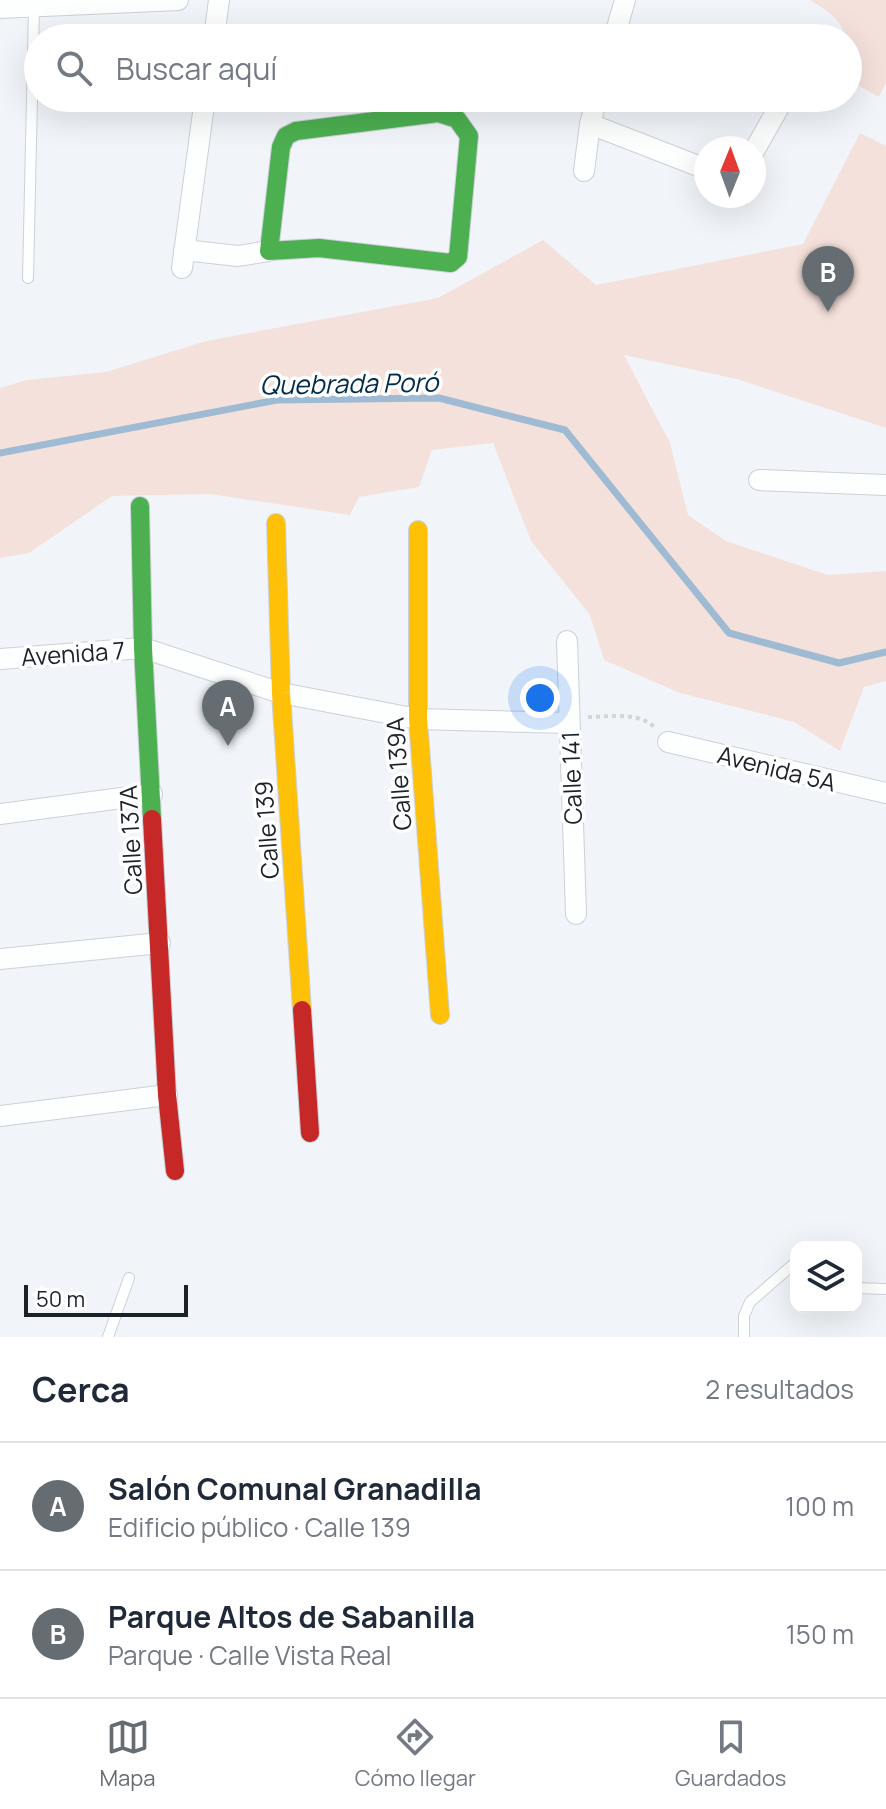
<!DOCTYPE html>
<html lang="es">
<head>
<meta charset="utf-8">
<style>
	:root { --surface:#fff; --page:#f2f2f3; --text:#1f2937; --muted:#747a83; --line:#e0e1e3; --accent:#656c72 }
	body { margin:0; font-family:Manrope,sans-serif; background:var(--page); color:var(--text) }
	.controls { position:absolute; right:24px; bottom:24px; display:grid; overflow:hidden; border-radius:16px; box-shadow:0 8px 32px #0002 }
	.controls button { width:72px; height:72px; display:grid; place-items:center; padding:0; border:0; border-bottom:2px solid var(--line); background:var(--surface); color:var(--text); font:40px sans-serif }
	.compass { position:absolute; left:694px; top:136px; width:72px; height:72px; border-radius:50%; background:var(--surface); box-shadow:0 8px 32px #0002; rotate:1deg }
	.scale { position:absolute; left:24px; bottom:20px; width:164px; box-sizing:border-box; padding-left:8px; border:4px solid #1a2229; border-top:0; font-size:22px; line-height:28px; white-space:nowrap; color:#1a2229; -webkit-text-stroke:6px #fff; paint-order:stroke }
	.you { position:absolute; left:540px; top:698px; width:28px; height:28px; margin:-20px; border:6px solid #fff; border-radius:50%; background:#1a73e8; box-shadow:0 0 0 12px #1a73e833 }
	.badge { display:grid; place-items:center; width:52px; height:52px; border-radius:50%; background:var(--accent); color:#fff; font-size:26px; font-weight:700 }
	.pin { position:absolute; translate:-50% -66px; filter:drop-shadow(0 2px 4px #0008) }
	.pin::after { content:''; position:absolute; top:42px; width:28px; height:24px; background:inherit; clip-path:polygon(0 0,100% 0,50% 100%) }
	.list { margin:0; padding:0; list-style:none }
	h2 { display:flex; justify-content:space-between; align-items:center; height:104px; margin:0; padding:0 32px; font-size:34px }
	h2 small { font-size:26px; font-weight:400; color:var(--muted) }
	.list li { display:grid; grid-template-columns:52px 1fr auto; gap:24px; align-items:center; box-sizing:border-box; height:128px; padding:0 32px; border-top:2px solid var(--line) }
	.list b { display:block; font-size:30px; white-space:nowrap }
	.list p { margin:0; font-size:26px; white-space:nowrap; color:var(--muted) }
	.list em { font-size:26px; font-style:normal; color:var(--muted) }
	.icon { flex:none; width:44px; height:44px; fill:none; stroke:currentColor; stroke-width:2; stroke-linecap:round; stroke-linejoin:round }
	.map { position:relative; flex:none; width:886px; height:1337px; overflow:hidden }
	.search { position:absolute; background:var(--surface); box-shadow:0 8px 32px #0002; left:24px; right:24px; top:24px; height:88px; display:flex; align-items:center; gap:20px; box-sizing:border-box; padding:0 28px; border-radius:44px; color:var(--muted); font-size:30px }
	.sheet { height:360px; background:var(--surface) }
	nav { display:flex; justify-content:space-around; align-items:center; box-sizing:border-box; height:112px; border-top:2px solid var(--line); background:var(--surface); font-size:22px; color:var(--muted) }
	nav a { display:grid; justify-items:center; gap:4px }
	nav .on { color:var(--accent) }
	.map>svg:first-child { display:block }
</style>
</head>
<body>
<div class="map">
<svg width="886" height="1337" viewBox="0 0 886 1337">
	<rect width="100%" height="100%" fill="#f1f5fa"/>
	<path fill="#f5e1db" d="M810 0H886V83L879 97 848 80V38H846C840 17 827 11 810 0Z
		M860 133 886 146V428L737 379 624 355 670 443 688 515 726 541 828 575 886 571V681L864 687 840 751 794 722 680 693 604 660 590 615 531 541 493 443 432 450 419 487 359 497 350 515 210 494 112 496 29 553 0 558V388L26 380 106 372 206 341 438 298 543 240 596 285 803 244Z"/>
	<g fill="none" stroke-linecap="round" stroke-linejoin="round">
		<path stroke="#9fbad3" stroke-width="7" d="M0 453 277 400 439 398 565 430 729 633 839 663 886 652"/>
		<defs>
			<path id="lane" d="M28 278 34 7
				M856 1288 886 1289
				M108 1337 129 1278
				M744 1337V1316L750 1302 796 1262"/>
			<path id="street" d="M0 8 178 0
				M214 38 219 0
				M614 38 625 0
				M817 38 819 35
				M590 124 706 169
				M754 151 784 98
				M584 171 590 124 597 98
				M184 250 238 256 269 251
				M182 268 205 98
				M759 480 886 485
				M567 641 576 914
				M0 659 143 648 281 693 418 719 569 723
				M668 742 886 793
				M0 814 152 794
				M0 959 160 943
				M0 1116 167 1095"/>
			<path id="fast" d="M438 113 457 119 469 136 458 257 451 263 319 248 269 251 281 147 286 136 296 131Z
				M140 506 143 648 152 819"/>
			<path id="slow" d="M276 523 281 693 302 1010
				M418 530V719L440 1015"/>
			<path id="jam" d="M152 819 167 1095 175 1171
				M302 1010 310 1133"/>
		</defs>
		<use href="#lane" stroke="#cbd1d7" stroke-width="12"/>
		<use href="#street" stroke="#cbd1d7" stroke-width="22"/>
		<use href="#fast" stroke="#cbd1d7" stroke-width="20"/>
		<use href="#slow" stroke="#cbd1d7" stroke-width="20"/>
		<use href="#jam" stroke="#cbd1d7" stroke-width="20"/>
		<path stroke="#d2d4d5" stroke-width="4" stroke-dasharray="4 4" stroke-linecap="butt" d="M588 717C608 717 640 711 655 728"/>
		<use href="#lane" stroke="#fdfefe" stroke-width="10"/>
		<use href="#street" stroke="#fdfefe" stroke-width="20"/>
		<use href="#fast" stroke="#4caf50" stroke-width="18"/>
		<use href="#slow" stroke="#ffc107" stroke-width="18"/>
		<use href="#jam" stroke="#c62828" stroke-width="18"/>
	</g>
	<g text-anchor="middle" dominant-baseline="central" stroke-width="7" stroke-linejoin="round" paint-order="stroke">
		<g font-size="24" fill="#1a2229" stroke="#fff">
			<text transform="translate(73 653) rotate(-4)">Avenida 7</text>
			<text transform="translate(777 768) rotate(14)">Avenida 5A</text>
			<text transform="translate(398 774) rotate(-94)">Calle 139A</text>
			<text transform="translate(571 778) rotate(-92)">Calle 141</text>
			<text transform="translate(266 830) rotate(-94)">Calle 139</text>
			<text transform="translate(130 840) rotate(-93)">Calle 137A</text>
		</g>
		<g font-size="26" font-style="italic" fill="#002b4b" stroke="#fff">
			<text transform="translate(349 383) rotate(-1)">Quebrada Poró</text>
		</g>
	</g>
</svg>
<div class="controls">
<button><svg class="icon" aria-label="layers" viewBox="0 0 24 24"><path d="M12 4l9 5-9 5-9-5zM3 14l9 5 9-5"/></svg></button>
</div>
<svg class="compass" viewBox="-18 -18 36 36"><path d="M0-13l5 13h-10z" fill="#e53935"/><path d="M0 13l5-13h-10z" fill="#747a83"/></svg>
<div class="scale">50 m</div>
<div class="you"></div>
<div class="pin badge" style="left:228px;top:746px">A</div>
<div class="pin badge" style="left:828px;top:312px">B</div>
<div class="search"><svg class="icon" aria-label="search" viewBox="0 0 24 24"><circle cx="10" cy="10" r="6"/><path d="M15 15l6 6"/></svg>Buscar aquí</div>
</div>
<section class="sheet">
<h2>Cerca<small>2 resultados</small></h2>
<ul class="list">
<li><span class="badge">A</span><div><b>Salón Comunal Granadilla</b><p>Edificio público · Calle 139</p></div><em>100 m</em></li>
<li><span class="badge">B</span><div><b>Parque Altos de Sabanilla</b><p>Parque · Calle Vista Real</p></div><em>150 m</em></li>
</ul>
</section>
<nav>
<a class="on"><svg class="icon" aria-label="map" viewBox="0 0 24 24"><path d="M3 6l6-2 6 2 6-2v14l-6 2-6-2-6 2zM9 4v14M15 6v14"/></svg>Mapa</a>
<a><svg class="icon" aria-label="directions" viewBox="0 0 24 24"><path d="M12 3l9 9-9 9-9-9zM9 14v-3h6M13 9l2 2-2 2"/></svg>Cómo llegar</a>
<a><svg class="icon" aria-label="saved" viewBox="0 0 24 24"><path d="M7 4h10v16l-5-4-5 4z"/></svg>Guardados</a>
</nav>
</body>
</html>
